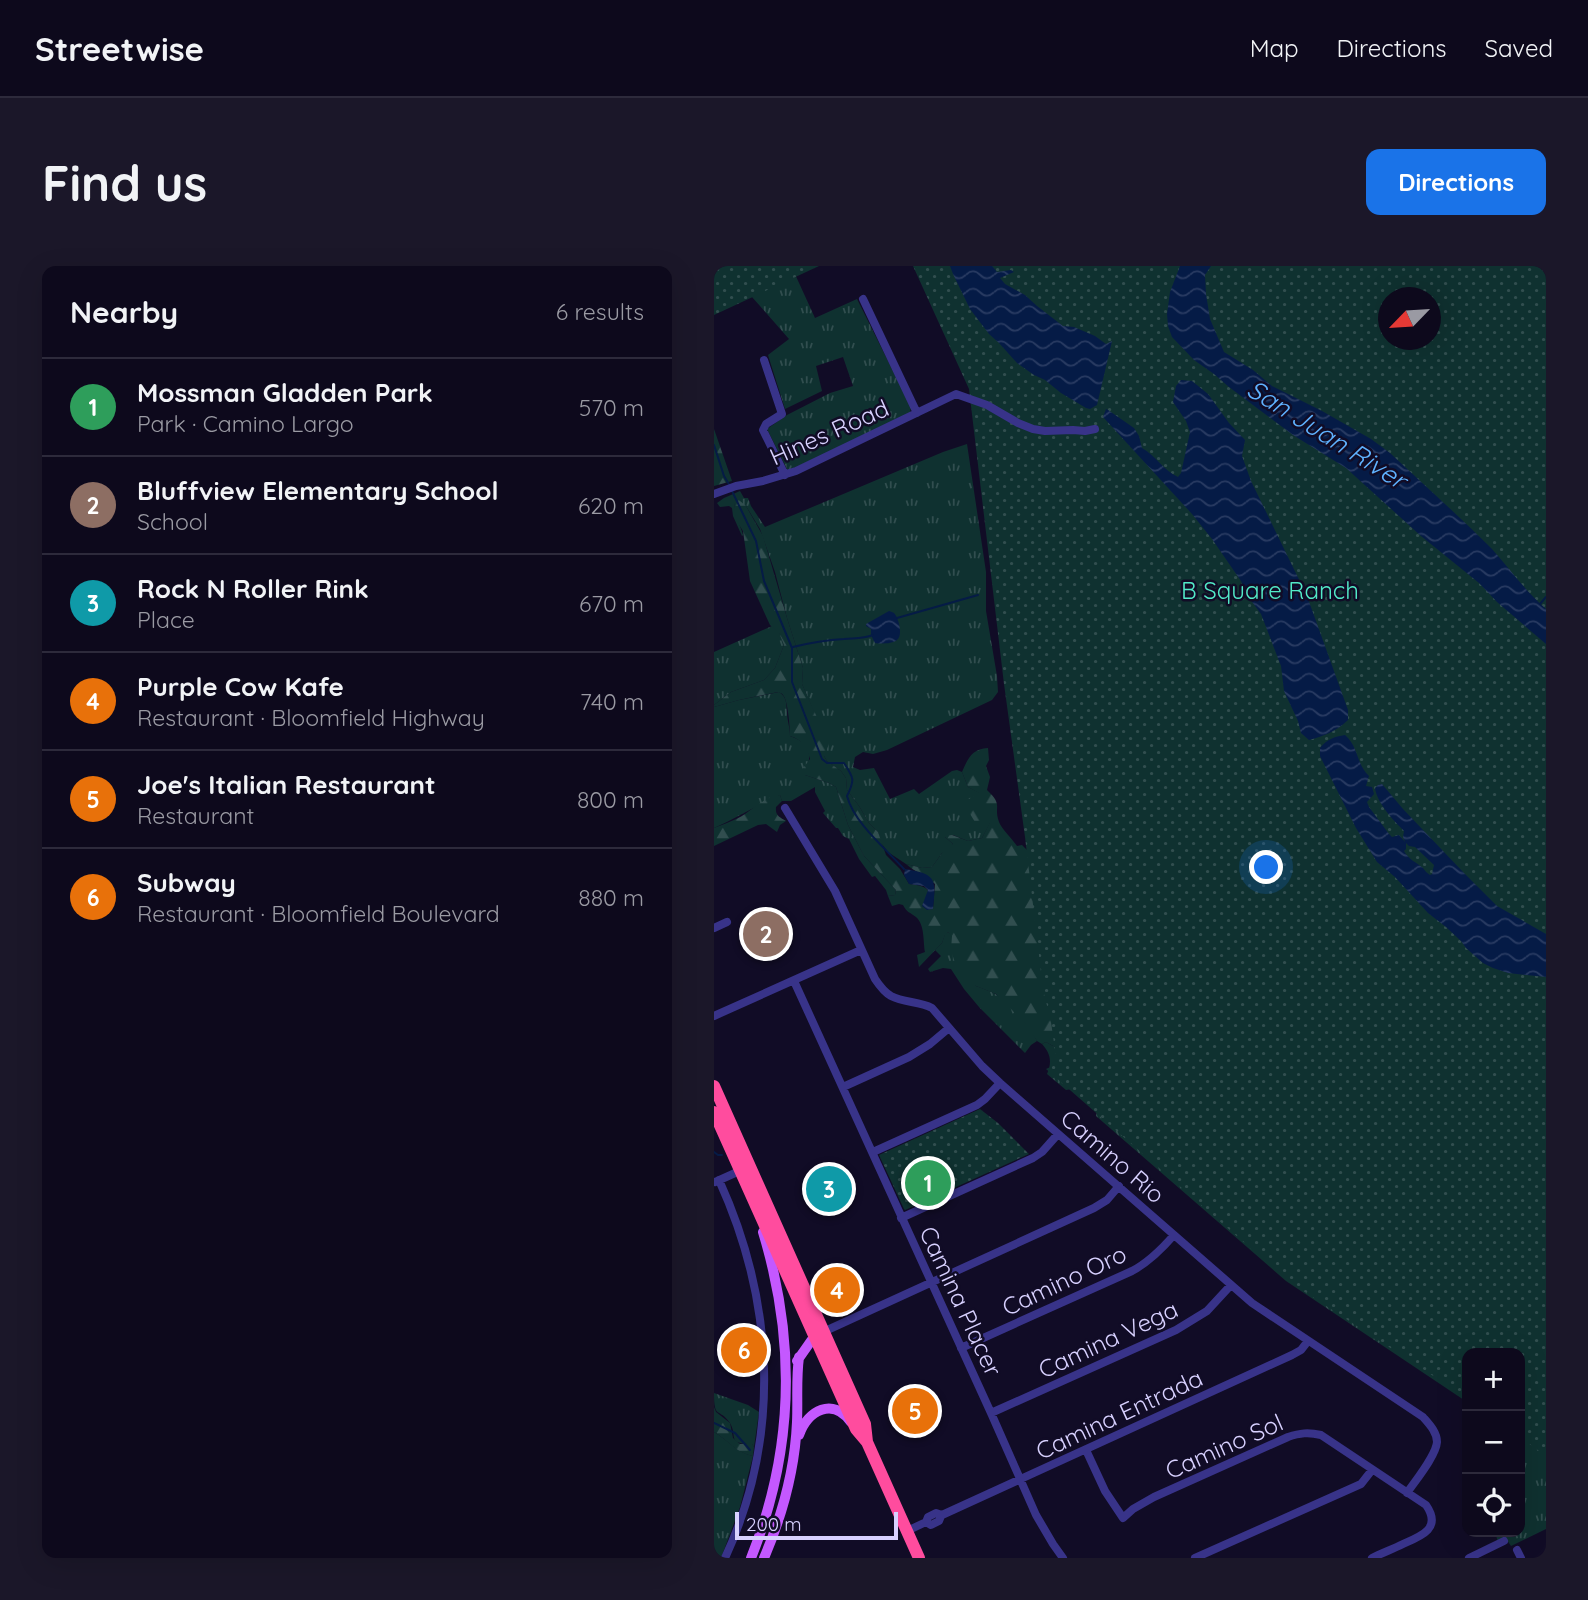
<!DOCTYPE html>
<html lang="en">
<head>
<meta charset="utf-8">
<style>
	:root { --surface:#0d091c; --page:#1b1729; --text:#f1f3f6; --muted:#9a9aa3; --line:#2d2a3b; --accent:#1a73e8 }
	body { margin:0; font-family:Quicksand,sans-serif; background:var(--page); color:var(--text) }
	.controls { position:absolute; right:21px; bottom:21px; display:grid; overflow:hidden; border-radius:14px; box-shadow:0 7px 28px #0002 }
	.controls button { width:63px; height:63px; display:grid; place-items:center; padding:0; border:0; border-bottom:2px solid var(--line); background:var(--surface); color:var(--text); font:35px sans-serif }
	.compass { position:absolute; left:664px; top:21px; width:63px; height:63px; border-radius:50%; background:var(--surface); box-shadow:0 7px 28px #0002; rotate:245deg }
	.scale { position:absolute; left:21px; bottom:18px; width:163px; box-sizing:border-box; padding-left:7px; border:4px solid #d8d1ff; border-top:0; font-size:19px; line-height:24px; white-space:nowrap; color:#d8d1ff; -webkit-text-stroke:5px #110c26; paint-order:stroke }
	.you { position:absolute; left:553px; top:602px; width:24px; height:24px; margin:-18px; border:5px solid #fff; border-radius:50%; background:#1a73e8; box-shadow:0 0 0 10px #1a73e833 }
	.badge { display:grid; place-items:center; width:46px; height:46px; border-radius:50%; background:var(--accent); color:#fff; font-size:23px; font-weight:700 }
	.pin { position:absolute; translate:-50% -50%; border:4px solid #fff; box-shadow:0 2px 7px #0006 }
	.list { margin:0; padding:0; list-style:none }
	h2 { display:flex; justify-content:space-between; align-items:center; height:91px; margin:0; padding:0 28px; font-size:30px }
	h2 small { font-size:23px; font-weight:400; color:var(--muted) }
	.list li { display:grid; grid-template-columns:46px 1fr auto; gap:21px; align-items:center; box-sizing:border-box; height:98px; padding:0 28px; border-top:2px solid var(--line) }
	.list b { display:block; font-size:26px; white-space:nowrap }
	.list p { margin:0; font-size:23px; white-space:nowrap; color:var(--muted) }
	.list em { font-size:23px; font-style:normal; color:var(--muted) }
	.icon { flex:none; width:38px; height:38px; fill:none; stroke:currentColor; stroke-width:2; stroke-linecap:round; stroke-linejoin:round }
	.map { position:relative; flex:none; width:832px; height:1292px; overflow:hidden; border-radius:14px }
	header { display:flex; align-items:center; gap:42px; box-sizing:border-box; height:98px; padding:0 35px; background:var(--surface); border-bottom:2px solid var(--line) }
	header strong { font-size:33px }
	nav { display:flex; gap:38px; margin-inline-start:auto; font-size:24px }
	.intro { display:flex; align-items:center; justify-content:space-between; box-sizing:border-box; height:168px; padding:0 42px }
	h1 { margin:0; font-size:49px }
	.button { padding:18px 32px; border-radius:14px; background:var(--accent); color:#fff; font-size:24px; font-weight:700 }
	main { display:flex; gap:42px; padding:0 42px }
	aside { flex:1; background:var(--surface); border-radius:14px; box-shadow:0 7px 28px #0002 }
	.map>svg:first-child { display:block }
</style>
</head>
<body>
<header>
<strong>Streetwise</strong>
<nav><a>Map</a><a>Directions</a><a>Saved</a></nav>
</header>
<div class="intro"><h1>Find us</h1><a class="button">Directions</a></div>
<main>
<aside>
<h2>Nearby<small>6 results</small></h2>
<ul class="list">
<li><span class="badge" style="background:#2e9e5b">1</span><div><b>Mossman Gladden Park</b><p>Park · Camino Largo</p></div><em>570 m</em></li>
<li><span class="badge" style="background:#8d6e63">2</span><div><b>Bluffview Elementary School</b><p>School</p></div><em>620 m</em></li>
<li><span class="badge" style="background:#0f9aa8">3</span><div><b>Rock N Roller Rink</b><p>Place</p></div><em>670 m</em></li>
<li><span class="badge" style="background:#e8710a">4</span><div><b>Purple Cow Kafe</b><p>Restaurant · Bloomfield Highway</p></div><em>740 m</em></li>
<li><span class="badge" style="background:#e8710a">5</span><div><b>Joe's Italian Restaurant</b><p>Restaurant</p></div><em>800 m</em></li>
<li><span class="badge" style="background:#e8710a">6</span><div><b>Subway</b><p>Restaurant · Bloomfield Boulevard</p></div><em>880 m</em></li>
</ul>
</aside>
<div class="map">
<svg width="832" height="1292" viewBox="0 0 832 1292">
	<defs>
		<pattern id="grass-tufts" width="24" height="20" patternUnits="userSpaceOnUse" patternTransform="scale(1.75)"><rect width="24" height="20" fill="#0f3130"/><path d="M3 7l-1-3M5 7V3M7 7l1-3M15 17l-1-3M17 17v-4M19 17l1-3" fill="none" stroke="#314e4f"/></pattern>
		<pattern id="forest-firs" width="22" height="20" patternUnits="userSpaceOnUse" patternTransform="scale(1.75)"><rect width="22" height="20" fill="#0f3130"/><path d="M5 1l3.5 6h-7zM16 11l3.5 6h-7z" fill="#314e4f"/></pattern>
		<pattern id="park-dots" width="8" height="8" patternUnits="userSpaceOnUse" patternTransform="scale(1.75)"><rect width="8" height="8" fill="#0f3130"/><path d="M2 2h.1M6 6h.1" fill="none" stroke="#314e4f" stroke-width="1.8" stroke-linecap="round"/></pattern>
		<pattern id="water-waves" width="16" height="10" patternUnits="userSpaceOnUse" patternTransform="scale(1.75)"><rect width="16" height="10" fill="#051b46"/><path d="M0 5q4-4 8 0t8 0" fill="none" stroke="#293b62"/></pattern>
	</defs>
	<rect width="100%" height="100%" fill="#110c26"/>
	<path fill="url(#grass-tufts)" d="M80 6 101 52 143 33 197 141 196 147 74 205 53 163 73 149 116 127 139 120 129 91 102 100 108 125 71 143 54 89 75 73 38 31Z
		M253 178 272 306V345L283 410 284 426 278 434 173 484 159 488 149 486 141 491 139 501 146 504 160 502 176 533 200 523 205 528 238 505 243 504 248 506 254 521 266 527 264 529 266 556 277 555 268 572 254 575 239 569 231 571 239 578 228 587 218 601 208 602 192 598 174 586 167 577 164 566 155 557 145 540 133 524 132 512 127 505 113 495 110 490 103 453 88 418 89 402 73 352 61 306 46 263 32 240 21 237C19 250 26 257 29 269L28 270 19 250 18 242 15 240 6 241 3 237 10 232 26 225 30 232H34L37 240 51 261 229 186Z
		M58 360 65 366 70 379 61 402 50 414 17 426 0 439V386Z
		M65 426C73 431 72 437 73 446 73 454 76 461 76 470 98 478 98 489 91 509L115 517 122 521 134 559 150 590 182 624 181 629 174 630 172 624 161 610 158 611 145 593 135 573 129 570 124 562H122L109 547 111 545 101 526V521L77 535H68L66 529C43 539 23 552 0 562V441L25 434Z
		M234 666 238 669 262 720C269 723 277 725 283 729 297 738 316 760 323 775L317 779 311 787 265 741 250 723 237 703 229 702 216 706 214 703 227 690 221 684 228 677 231 668Z
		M332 776 346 784 753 1120V1136L572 1015 382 850 384 840 364 822 352 824 333 808C338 796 337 788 328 778Z
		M0 1127 34 1139 45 1146 40 1181 38 1178C12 1178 24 1170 16 1157 5 1141 0 1154 0 1127Z
		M806 1139 832 1145V1263L797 1280 791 1271 784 1276 781 1266H806Z
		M0 1166C14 1174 23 1187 39 1190L26 1241 7 1292H0Z"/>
	<path fill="url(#forest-firs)" d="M0 163 18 215 0 220Z
		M26 235 32 240 49 270 73 352 89 402 88 418 115 478 110 490 113 495 127 505 132 512 133 524 145 540 155 557 164 566 172 589 186 603 195 618C217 621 214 622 219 643L221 618C210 607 202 607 192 598L208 602 218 601 228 587 230 582 239 578 230 570 238 569 254 575 268 572 276 556H261L253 543 255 533 265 527 254 521 248 506C254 492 258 483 274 482L275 494 272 500 276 511 273 524C290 540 279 540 285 556 287 562 299 574 303 580L308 579 317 588 346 784 332 776 328 778 323 775 310 756 282 728 262 720 251 708 240 694 237 684 238 670 234 666 231 669 228 677 205 701 203 689 211 686C209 675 211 659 202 651 196 646 193 647 189 639L185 638 178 640 174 630 181 629 182 624 150 590 134 559 122 521 115 517 91 509 90 501 96 493C93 480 88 474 76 470 76 462 74 434 69 429 68 427 66 427 64 426L25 434 0 441V439L17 426 50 414 61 402 70 379 65 367 56 359 36 315 29 265 22 254 20 243 21 237Z
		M66 529 68 535 62 541C61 550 66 551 72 555L66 559 63 566 52 558 44 559 0 580V562C10 558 22 554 31 548 42 540 52 531 66 529Z
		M0 1141 2 1146 16 1157 19 1172 26 1178H38L40 1181 39 1190C22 1187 14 1174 0 1166Z"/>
	<path fill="url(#park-dots)" fill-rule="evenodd" d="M0 0H105L0 49Z
		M199 0H832V1190L806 1171V1087H753V1132L574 1015 332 803 343 798 337 756 329 723 311 571 290 418 255 123ZM674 32H716V74H674Z
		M266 843 284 857 315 888 191 944 190 943 165 889Z"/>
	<path fill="url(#water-waves)" fill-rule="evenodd" d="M236 0H278L283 6 297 4 300 6 286 12 291 18 311 29 323 40 349 60 360 61 381 70 392 78 398 75 383 139 376 143 372 142 347 127 331 114 320 109 303 97 285 77 275 68 256 43 239 8Z
		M466 0H497L491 9 492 28 496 53 510 86 539 104 558 120 608 145 657 173 676 187C710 219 745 250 778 283 796 303 812 326 832 343V378L783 336 765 317 707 270 632 202 579 169 515 121 500 108 480 94 458 71 454 60 453 48 456 26Z
		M467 114 478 115 494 128 515 157 531 174 528 190 537 215 593 330 634 444V454C623 465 610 470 595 474L587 467 584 455 570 425 567 400 547 348 533 329 527 315 498 273 478 248 389 151 392 143 394 144 420 162 425 170 428 182C442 190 450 205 464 211L467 207 476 166 472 155 459 136 462 120Z
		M175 345C177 346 179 346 180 347 185 352 189 370 183 374 178 378 166 378 161 377L157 369V363L152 360V358Z
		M631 469C645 481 642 498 655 510L652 520 658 521 660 528 653 536 655 541 675 568 678 571 685 569 691 576 689 571 690 565C679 554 663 537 661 522L664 519 668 518 689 543 750 607 783 640 832 668V711L794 707 779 702 769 697 752 682 747 675 732 661 714 647 681 611 663 596 642 562 606 490V482C613 473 620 471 631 469ZM692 577 695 580 701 581 720 599 718 608 716 609C713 607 711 605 709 602 702 596 695 594 690 585L692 583Z
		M191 603C223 608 222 613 219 643L213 644 208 640 214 624 210 620 195 618 190 609Z"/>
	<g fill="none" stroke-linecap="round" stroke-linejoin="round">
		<path stroke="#051b46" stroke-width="2" d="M0 179 10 210 16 220
			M18 225 42 275 50 315 78 382V416L108 493 113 497H130C140 512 141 514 133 530 140 557 172 583 190 603
			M826 338 832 331
			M183 352 264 329
			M79 381C95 377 113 374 130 373 141 372 149 373 159 369
			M0 886 4 889H8
			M0 1157 21 1167 36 1184"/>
		<path stroke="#383389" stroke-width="8" d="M149 33 203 147
			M50 94 68 148 52 158 49 164 71 209
			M0 228 22 220 49 215 82 205 242 128 273 139 304 157 319 163 331 165 359 164 371 165 381 163
			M71 542 121 625 161 713C165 719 170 726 177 730 190 737 205 735 218 742L268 800 286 817 538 1037 709 1151C715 1158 723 1166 723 1176 722 1190 701 1215 693 1227
			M0 662 13 656
			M80 715 277 1147 322 1249 339 1278 349 1292
			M0 750 147 684
			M129 821 195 791 216 778 235 762
			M159 886 263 839 271 833 286 817
			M5 914C60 1035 68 1169 11 1292
			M1 916 30 903
			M187 952 319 892 328 886 344 868
			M109 1066 380 942 393 934 405 920
			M247 1082 418 1005C435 996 447 984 460 969
			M277 1147 462 1064 493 1045 517 1019
			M372 1184 391 1225 409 1252 419 1243 440 1231 574 1171C586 1167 594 1166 607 1169L712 1239C728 1262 708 1270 689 1278 679 1283 668 1287 658 1292
			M212 1256 217 1259 225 1255 227 1250
			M193 1265 212 1256 214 1251 222 1247 228 1249 578 1089 587 1084 594 1075
			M803 1284 807 1292
			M481 1292 647 1218 658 1204
			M755 1292 790 1275"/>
		<path stroke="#c458ff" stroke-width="10" d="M83 1095 97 1075 105 1069
			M85 1169C94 1144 119 1131 137 1156
			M37 1292C80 1185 82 1075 49 966
			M50 1292C68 1250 81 1202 83 1156 84 1134 82 1113 85 1091"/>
		<path stroke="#ff4c9e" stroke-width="12" d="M0 820 151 1158 153 1176
			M0 846 142 1163 153 1176 205 1292"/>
	</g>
	<g text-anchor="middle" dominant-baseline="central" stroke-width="5" stroke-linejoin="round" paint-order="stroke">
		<g font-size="24" fill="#d8d1ff" stroke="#110c26">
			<text transform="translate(115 166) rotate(-24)">Hines Road</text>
			<text transform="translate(399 890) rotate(41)">Camino Rio</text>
			<text transform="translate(350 1014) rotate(-25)">Camino Oro</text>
			<text transform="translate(247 1035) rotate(65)">Camina Placer</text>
			<text transform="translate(394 1073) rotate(-25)">Camina Vega</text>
			<text transform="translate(405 1148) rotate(-25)">Camina Entrada</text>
			<text transform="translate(510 1180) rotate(-24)">Camino Sol</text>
		</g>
		<g font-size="24" fill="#52eac8" stroke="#110c26">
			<text x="556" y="324">B Square Ranch</text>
		</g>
		<g font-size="26" font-style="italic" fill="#5fb2ff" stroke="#110c26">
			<text transform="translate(613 168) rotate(32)">San Juan River</text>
		</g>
	</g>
</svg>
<div class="controls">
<button>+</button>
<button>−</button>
<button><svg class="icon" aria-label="locate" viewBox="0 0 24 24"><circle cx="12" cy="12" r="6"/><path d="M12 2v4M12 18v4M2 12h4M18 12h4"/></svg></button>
</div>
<svg class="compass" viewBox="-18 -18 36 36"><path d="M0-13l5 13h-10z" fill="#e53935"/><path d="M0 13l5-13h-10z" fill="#9a9aa3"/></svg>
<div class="scale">200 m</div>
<div class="you"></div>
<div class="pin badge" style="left:214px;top:917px;background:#2e9e5b">1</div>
<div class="pin badge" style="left:52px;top:668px;background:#8d6e63">2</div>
<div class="pin badge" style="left:115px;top:923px;background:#0f9aa8">3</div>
<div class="pin badge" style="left:123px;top:1024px;background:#e8710a">4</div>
<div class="pin badge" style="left:201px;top:1145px;background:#e8710a">5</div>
<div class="pin badge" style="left:30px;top:1084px;background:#e8710a">6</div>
</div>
</main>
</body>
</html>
